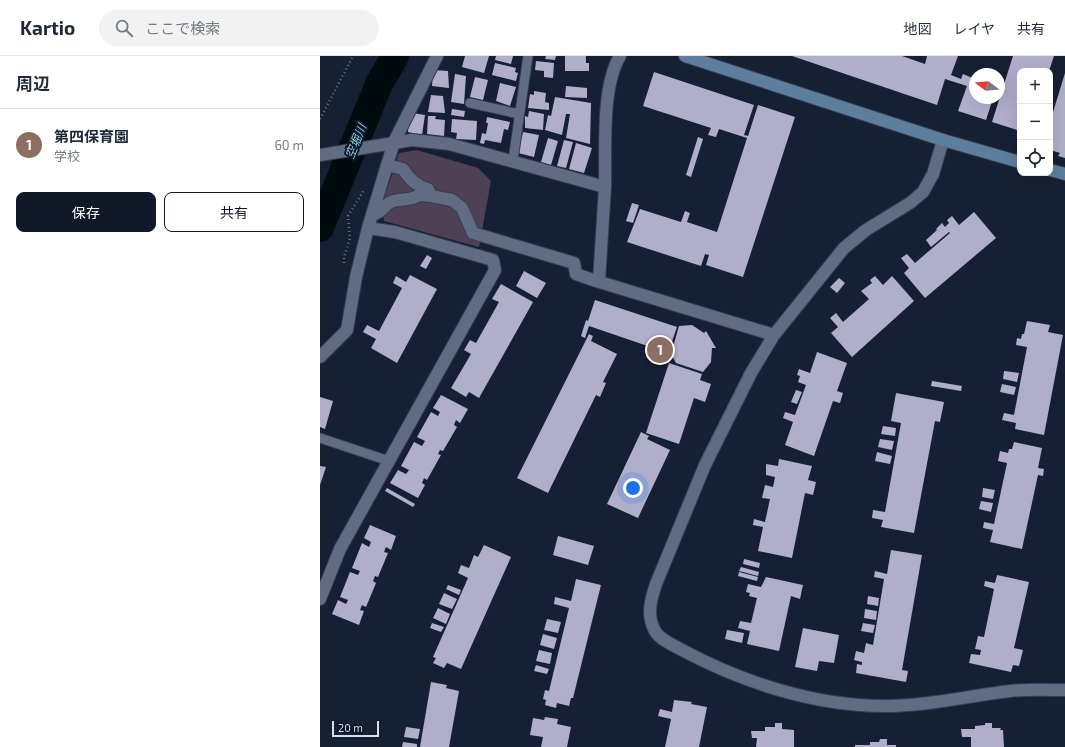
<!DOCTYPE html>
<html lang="ja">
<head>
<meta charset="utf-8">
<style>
	:root { --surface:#fff; --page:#f2f2f3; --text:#1f2937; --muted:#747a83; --line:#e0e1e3; --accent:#111827 }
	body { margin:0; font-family:"Exo 2","Noto Sans JP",sans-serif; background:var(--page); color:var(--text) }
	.controls { position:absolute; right:12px; top:12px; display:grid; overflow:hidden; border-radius:8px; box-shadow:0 4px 16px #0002 }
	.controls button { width:36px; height:36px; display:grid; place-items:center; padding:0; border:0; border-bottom:1px solid var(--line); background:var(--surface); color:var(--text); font:20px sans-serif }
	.compass { position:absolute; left:649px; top:12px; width:36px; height:36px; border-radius:50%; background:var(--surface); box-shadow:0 4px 16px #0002; rotate:286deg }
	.scale { position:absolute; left:12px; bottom:10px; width:47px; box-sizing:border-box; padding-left:4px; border:2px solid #d6deeb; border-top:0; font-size:11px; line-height:14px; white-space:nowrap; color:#d6deeb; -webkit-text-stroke:3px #0d1629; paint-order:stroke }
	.you { position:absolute; left:313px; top:432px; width:14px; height:14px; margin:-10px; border:3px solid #fff; border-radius:50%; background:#1a73e8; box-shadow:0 0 0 6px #1a73e833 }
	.badge { display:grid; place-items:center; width:26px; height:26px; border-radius:50%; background:var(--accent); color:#fff; font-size:13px; font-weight:700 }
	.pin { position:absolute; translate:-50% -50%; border:2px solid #fff; box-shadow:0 1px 4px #0006 }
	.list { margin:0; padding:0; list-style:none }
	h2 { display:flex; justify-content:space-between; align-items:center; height:52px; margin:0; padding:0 16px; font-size:17px }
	h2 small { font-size:13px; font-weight:400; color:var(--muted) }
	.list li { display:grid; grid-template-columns:26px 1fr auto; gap:12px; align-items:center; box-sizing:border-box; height:72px; padding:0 16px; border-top:1px solid var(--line) }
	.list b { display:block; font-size:15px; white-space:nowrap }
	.list p { margin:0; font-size:13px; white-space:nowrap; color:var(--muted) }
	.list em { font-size:13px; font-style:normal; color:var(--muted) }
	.actions { display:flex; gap:8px; padding:12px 16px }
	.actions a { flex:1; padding:9px 0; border:1px solid var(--accent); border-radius:8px; text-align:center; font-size:14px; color:var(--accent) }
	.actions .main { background:var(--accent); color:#fff }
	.icon { flex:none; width:22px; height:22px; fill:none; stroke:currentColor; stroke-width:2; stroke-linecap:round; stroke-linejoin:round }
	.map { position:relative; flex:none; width:745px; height:691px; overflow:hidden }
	header { display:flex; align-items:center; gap:24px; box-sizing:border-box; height:56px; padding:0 20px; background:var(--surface); border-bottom:1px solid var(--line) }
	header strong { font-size:19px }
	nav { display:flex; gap:22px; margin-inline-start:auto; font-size:14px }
	.search { width:280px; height:36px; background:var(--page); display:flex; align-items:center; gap:10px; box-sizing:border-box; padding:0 14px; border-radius:22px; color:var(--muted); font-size:15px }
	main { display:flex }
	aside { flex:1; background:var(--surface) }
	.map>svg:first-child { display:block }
</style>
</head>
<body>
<header>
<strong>Kartio</strong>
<div class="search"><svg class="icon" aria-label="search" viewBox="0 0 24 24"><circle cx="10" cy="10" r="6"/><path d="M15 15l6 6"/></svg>ここで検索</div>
<nav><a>地図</a><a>レイヤ</a><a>共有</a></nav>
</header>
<main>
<aside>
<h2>周辺<small></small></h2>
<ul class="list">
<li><span class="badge" style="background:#8d6e63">1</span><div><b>第四保育園</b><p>学校</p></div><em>60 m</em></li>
</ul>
<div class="actions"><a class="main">保存</a><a>共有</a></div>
</aside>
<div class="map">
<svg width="745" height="691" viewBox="0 0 745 691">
	<rect width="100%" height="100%" fill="#152034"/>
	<path fill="#4e4055" d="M97 94 158 112 171 125 159 191 64 165 62 149 79 97Z"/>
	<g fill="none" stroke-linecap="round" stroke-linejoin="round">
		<path stroke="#000b0e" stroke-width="28" d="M0 172 59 28 75 0"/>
	</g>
	<path fill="#b0aecb" d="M145 0H169L164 17 142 11Z
		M176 0H193L191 8 175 4Z
		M226 0H236L235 4 225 3Z
		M245 0H266V7H269V15H245Z
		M472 0H582L605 8 607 0H638L631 19 641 23 643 18 655 23V42H673L666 64 638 55 647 30 625 23 617 49Z
		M693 0H734L729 15H700V75L672 66Z
		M216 5 234 7 233 22 224 21V15L215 14Z
		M175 7 196 12 195 16 198 17 196 25 172 19Z
		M113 14 128 15 129 32 112 30Z
		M334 16 434 49 424 79 428 80 438 49 475 61 423 221 386 209 389 199 385 198 381 210 307 186 320 153 361 166 365 155 370 157 367 166 397 176 427 82 399 73 396 81 388 79 391 72 323 50Z
		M745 17V102L738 100 740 97 730 94V66Z
		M135 18 146 20 144 48 131 46Z
		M155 21 168 24 163 44 150 41Z
		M180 27 196 31 190 50 176 45Z
		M246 30 267 32V42L245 41Z
		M214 35 226 37 225 46 229 47V54L208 52 210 38 214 39Z
		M111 39 123 40 125 57 108 56Z
		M235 41 271 47 270 88 246 82 250 58H246L242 79 225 74 228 59 231 60Z
		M132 53 145 55 144 61 131 59Z
		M209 55 224 58 223 74 205 72V60L208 61Z
		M92 57 105 59 102 79 88 76 89 59Z
		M108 60H116L115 63 125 64 124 80 107 78Z
		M167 61 190 66 188 74 184 73 181 87 165 84 164 88 160 87 162 77 166 78 168 67H166Z
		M132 63 157 65 156 84 136 83 137 77 131 76Z
		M203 76 219 79 214 101 198 97Z
		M378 81 383 83 371 121 366 119Z
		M228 82 238 85 231 109 221 106Z
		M244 84 253 86 246 112 237 110Z
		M256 87 272 92 264 117 249 113Z
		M312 147 319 149 313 167 306 165Z
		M654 156 676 182 605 242 584 217 589 212 581 202 587 198 595 207 630 177 629 176 611 191 606 184 617 174 616 173 622 167 625 171 629 167 627 164 632 160 639 169Z
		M107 199 112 202 106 213 100 210Z
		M204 215 226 227 217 242 196 230Z
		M90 219 117 233 77 307 51 292 56 283 43 276 47 269 59 275 82 232 73 227 76 220 86 226Z
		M555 220 563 229 572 220 594 245 532 301 511 277 518 271 510 262 516 257 523 266 549 243 541 235 552 227 550 224Z
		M519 222 525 227 517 237 510 231Z
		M181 228 213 246 159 342 149 336 146 341 131 332 151 298 144 294 150 284 156 287 179 246 172 243Z
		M275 244 357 271 348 297 269 270 265 282 261 280 266 264 268 265Z
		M707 265 730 269 728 276 743 279 724 379 695 373 696 367 682 364 684 357 694 359 707 291 696 289 697 282 701 283 702 278H704Z
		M372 269 384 277 386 275 396 292H392L391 306 383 316 356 307 351 298 359 270Z
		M269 278 273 280 271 285 297 298 283 326 286 327 280 341 276 339 228 437 197 422Z
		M497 296 527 307 517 335 523 337 520 347 513 345 494 400 465 389 473 366 463 362 465 356 475 359 486 329 478 326 480 320 477 319 479 313 490 317Z
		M349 307 382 318 380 324 391 328 385 346 374 342 359 388 326 377Z
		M684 315 699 317 697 326 683 323Z
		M612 325 642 330 641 335 611 330Z
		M682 328 696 331 694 339 680 336Z
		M476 334 482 336 477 348 471 346Z
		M576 337 624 346 620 366 615 365 594 477 561 471 563 464 552 462 553 454 565 456 581 367 571 365Z
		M121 339 148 353 140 367 136 364 134 369 137 371 123 395 120 394 118 398 121 399 107 424 104 422 102 427 105 429 98 442 70 427 78 414 86 418 89 414 81 410 94 386 102 390 105 385 97 381 111 356 118 360 120 356 113 352Z
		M0 341 13 345 5 373 0 371Z
		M563 370 576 372 575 380 561 378Z
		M321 376 329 380 327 383 350 394 318 462 287 448Z
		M560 383 574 385 572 394 558 391Z
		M694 386 722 392 718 412 724 413 723 420 718 419 702 493 670 486 673 474 663 472 664 466 674 468 687 407 678 405 680 395 688 397 689 393H692Z
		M557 396 572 400 570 408 555 405Z
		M459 403 492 410 488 424 496 426 493 439 485 437 472 502 438 495 443 471 433 469 434 463 445 466 450 443 442 442 445 429 453 431 455 421 446 419V408L458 410Z
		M0 410 6 411 0 429Z
		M67 432 95 448 93 451 65 435Z
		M663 432 675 434 673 443 662 441Z
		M661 445 673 447 671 456 659 453Z
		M50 469 76 480 71 494 66 491 64 496 68 497 58 521 55 520 53 525 56 527 46 551 42 549 40 554 44 555 39 569 12 558 18 544 26 548 28 544 20 541 30 516 38 519 40 515 32 512 42 487 49 491 51 486 44 482Z
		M238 480 274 490 268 509 233 499Z
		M164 489 191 501 141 613 127 607 124 612 113 607 116 602 113 601 148 522 138 517 141 509 149 512 154 499 158 501Z
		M571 494 602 499 582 614 588 615 586 626 536 617 537 608 542 609V606L534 604 536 595 544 597 546 587 553 589 564 523 554 521 555 515 567 518Z
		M424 503 440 507 439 512 423 508Z
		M421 511 439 516 438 520 419 515Z
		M419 516 438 521 437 525 418 520Z
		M677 519 709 526 694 592 703 594 699 610 693 609 691 616 649 607 651 598 660 599 661 594 655 593 658 580 664 581 674 533 664 530 665 525 675 527Z
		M446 521 483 529 480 543 471 540 459 595 427 588 430 575 418 572 420 565 431 567 437 542 429 540 430 537 426 536 428 528 441 531Z
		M256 523 281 529 253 642H251L249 650 237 647 236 652 225 649 226 644 223 643 225 634 229 635 249 552 234 548 235 541 251 545Z
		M128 529 141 534 139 539 126 533Z
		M124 537 137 543 132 553 119 548Z
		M548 540 559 542 558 550 547 548Z
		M118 552 130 558 126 568 113 562Z
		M545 553 557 555 556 564 544 562Z
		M227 563 241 566 238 577 224 574Z
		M112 567 124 571 121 576 110 572Z
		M543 567 555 569 553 577 541 575Z
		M483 572 519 579 514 607 499 605 497 615 475 611Z
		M407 574 424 577 422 587 405 583Z
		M223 578 237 582 234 593 220 589Z
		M219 594 232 597 230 608 216 605Z
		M216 609 229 613 227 618 214 615Z
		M111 626 127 629 126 632 139 635 129 691H100Z
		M354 644 372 646 371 648 387 651 379 691H345L351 663 338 660 340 653 352 656Z
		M225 661 238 663 237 668 251 671 247 691H221L223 681 210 679 213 662 224 664Z
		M455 667H462V673L474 674V691H436L437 682H432L431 675H445V671H455Z
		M665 667H672V672H681L680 674H683L684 691H651V681H642L641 673H655V670L665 669Z
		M86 671 100 673 98 683 84 681Z
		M560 683H567V689H576V691H535V689H550V686H559Z
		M83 686 97 688V691H82Z"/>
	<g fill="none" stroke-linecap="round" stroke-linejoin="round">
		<defs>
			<path id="lane" d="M150 47 199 58
				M193 104 208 0
				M0 382 69 405"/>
			<path id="street" d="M623 84 613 118 603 136 590 147 546 174 524 192 454 279 431 317 385 409 336 528C331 543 326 559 335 575 340 584 355 590 364 595 424 627 496 650 564 650 607 650 648 640 690 635 708 633 727 634 745 634
				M0 99 92 84 129 88 285 131C286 94 281 31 300 0
				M67 109 83 113C89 123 96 130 108 133L111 140 132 144 142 152 153 177 254 207 256 218 273 224 454 279
				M52 159C65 155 61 152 69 147 79 141 90 146 99 139L111 140
				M279 225 285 131
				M0 301 27 274 36 221 48 172 74 86 117 0
				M0 543 20 493 175 214 173 204 75 176 48 172"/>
			<path id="secondary" d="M365 0 623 84 700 106
				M730 114 745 118"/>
		</defs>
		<use href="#lane" stroke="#363c4d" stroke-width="11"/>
		<use href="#street" stroke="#363c4d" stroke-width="14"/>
		<use href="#secondary" stroke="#363c4d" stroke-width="14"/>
		<path stroke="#697384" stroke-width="2.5" stroke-dasharray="1 3" stroke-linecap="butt" d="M0 63 33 0
			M24 207V201L30 182 28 160 44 134"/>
		<use href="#lane" stroke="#5f6c84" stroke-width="9"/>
		<use href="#street" stroke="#5f6c84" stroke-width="12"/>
		<use href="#secondary" stroke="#5d7e9d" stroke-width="12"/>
	</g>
	<g text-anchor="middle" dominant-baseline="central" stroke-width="4" stroke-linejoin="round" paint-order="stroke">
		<g font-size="12" font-style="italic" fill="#84ccda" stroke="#0d1629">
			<text transform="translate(35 85) rotate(-68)">空堀川</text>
		</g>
	</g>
</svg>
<div class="controls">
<button>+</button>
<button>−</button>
<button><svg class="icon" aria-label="locate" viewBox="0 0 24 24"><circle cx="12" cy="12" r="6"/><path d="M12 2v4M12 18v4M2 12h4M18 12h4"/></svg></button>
</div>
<svg class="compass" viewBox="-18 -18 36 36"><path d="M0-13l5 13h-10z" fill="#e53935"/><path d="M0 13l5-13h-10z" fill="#747a83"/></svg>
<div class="scale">20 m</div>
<div class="you"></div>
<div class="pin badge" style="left:340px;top:294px;background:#8d6e63">1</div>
</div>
</main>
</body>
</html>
